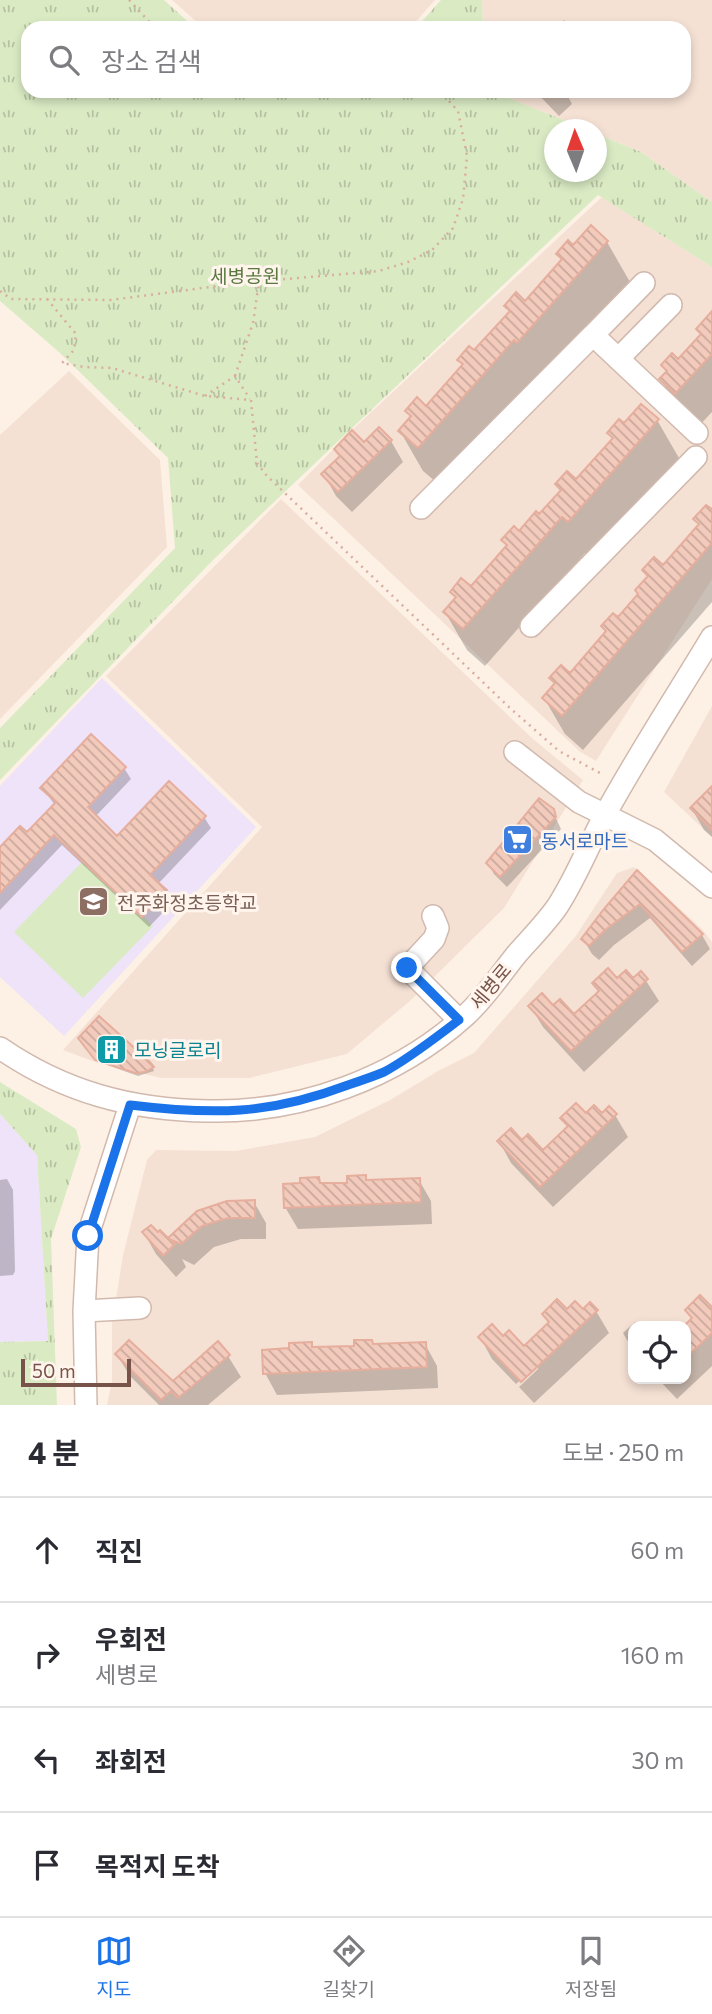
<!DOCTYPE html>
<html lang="ko">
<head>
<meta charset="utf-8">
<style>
	:root { --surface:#fff; --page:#f7f7f7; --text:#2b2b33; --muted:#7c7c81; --line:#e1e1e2; --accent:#1a73e8 }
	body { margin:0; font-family:Commissioner,"Noto Sans KR",sans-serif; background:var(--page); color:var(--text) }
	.controls { position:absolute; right:21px; bottom:21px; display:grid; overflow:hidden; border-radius:14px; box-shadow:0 4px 10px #0003 }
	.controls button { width:63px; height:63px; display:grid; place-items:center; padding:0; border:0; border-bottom:2px solid var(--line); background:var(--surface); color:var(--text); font:35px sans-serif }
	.compass { position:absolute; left:544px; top:119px; width:63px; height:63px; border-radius:50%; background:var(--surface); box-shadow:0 4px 10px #0003; rotate:358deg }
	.scale { position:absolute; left:21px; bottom:18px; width:110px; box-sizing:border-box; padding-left:7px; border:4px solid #78534a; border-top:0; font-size:19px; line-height:24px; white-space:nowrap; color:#78534a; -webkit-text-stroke:5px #fff5ed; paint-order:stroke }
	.stop { position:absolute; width:21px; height:21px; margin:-16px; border:5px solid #1a73e8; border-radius:50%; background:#fff }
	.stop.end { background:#1a73e8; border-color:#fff; box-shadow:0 2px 7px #0008 }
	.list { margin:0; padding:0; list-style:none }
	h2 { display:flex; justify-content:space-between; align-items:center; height:91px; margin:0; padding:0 28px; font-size:30px }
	h2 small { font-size:23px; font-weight:400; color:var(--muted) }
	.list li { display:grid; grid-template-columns:46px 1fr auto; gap:21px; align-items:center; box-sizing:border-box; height:105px; padding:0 28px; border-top:2px solid var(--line) }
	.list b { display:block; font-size:26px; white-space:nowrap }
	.list p { margin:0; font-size:23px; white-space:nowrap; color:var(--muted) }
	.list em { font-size:23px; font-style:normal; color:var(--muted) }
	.icon { flex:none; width:38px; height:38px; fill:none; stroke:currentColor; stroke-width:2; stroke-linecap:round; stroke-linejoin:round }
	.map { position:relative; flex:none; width:712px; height:1405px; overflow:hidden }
	.search { position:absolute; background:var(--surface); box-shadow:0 4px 10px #0003; left:21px; right:21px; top:21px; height:77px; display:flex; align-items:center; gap:18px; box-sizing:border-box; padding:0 24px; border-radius:21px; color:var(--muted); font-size:26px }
	.sheet { height:511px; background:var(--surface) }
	nav { display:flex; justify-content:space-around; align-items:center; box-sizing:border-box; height:98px; border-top:2px solid var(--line); background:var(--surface); font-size:19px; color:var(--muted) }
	nav a { display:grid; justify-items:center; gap:4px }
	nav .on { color:var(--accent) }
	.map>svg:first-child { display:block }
</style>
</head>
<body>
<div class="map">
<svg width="712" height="1405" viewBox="0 0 712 1405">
	<defs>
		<pattern id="park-tufts" width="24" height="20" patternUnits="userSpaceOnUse" patternTransform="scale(1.75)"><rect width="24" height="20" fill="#daebc4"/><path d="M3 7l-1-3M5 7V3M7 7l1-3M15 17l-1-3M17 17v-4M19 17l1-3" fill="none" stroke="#b6c1a1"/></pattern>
		<pattern id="building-back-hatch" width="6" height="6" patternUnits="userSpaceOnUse" patternTransform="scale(1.75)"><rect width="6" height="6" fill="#f3cbbd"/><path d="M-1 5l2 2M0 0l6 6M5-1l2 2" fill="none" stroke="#caa79c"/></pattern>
	</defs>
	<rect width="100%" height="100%" fill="#fdf1e6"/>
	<path fill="#f5e1d4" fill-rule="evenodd" d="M172 0H435L410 28H227L199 24Z
		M482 0H712V202L641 152 597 134 596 130 586 129 491 91H684V28H483Z
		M602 197 712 267V579L596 761 579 751 298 485 352 430Z
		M69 371 160 460 167 547 0 719V435Z
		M281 499 533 739 583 780 504 908 411 1000 347 1054 249 1078H161L95 1062 63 1050 262 827 106 676Z
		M712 706V837L664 792Z
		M634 867 702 929 712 942V1405H107L112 1380V1324L123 1255 147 1160 156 1150 236 1151 315 1137 390 1100 438 1071 474 1053 575 937 617 873ZM633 1326H686V1379H633Z"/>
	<path fill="#eee3f9" d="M102 678 256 827 64 1036 0 977V786Z
		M0 1114 37 1155 48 1341 0 1342Z"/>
	<path fill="url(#park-tufts)" d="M0 0H164L195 28H28V91H491L586 129 554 130V172H596L597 134 641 152 712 202V267L598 195 214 559 0 780V728L175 548 168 458 60 353 0 301Z
		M441 0H482L483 28H416Z
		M0 1082 76 1129 81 1147 51 1239 57 1405H0V1342L48 1341 37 1155 0 1114Z"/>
	<path fill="#daebc4" d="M84 860 153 926 83 998 14 932Z"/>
	<path fill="#0003" d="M564 20 573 28H557Z
		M535 91H565L572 104 559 116Z
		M607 242 630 282 541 382 442 487 423 471 400 431 411 419 407 411 426 408 463 366 459 360 474 352 511 313 506 306 525 303 562 261 558 255 574 247Z
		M712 318V412L696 429 682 415 661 379 667 373 663 366 678 361 702 336Z
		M657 420 679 458 590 558 585 553 485 666 467 650 445 612 456 599 452 592 471 589 508 547 504 540 519 533 539 517 562 492 557 484 576 481 613 440 609 433 624 426Z
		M391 441 403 462 352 512 336 496 324 474 364 445Z
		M712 511V602L583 750 565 734 544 698 555 686 551 678 570 675 607 634 603 627 618 619 639 595 648 578 644 571 663 568 700 526 696 519Z
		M124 768 131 779 95 817 117 838 204 817 211 828 158 884 166 892 172 903 149 927 62 845 0 910V850L27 835 55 805 42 788Z
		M712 789V837L704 830 692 809Z
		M552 810 561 829 507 887 494 874 488 863Z
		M637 873 702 935 710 949 692 966 650 918 614 945 599 960 592 954 583 939Z
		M641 973 659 1001 584 1072 543 1027 530 1006 553 1007 574 1017 600 993 594 983 633 980Z
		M99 1018 153 1068 154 1071 138 1076 99 1062 82 1041Z
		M615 1115 628 1137 553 1207 511 1163 499 1141 522 1143 543 1152 568 1128 563 1119Z
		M365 1177 368 1182 419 1180 431 1201 432 1224 298 1229 285 1207 302 1185 318 1179 321 1185 349 1184Z
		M7 1179 13 1190 15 1271 13 1275 0 1276V1180Z
		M254 1202 266 1223V1239H241L214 1247 194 1265 182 1259 186 1267 176 1277 156 1254 144 1233 168 1240 198 1212Z
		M712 1305V1366L677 1399 658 1379H686V1326L692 1320 687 1310Z
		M596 1311 609 1333 534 1403 519 1387 538 1369V1364L516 1384 492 1359 480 1337 503 1338 524 1348 549 1324 544 1315Z
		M635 1322 639 1326H633V1350L623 1333Z
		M311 1344 314 1349 425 1344 437 1366 438 1388 277 1395 265 1373 291 1350Z
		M117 1355 173 1383 228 1356 241 1377 208 1405H159L130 1376Z"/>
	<path fill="url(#building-back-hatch)" stroke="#e6ae9d" stroke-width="2" d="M591 225 608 241 517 343 514 340 418 448 398 431 411 416 405 411 417 397 426 406 463 364 457 360 469 346 474 350 510 311 504 306 516 292 525 301 562 259 556 254 568 240 573 245Z
		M712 311V354L675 394 659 379 667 371 661 365 672 353 678 359 701 334 696 329Z
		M641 404 659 419 568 522 562 517 463 629 443 612 456 597 450 592 461 578 471 586 507 545 501 540 514 526 519 531 536 511 539 514 561 490 555 484 567 471 576 479 613 438 607 433 619 419 624 423Z
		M379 427 392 440 338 492 321 474 340 456 334 449 352 430 364 442Z
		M706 505 712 509V543L562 716 542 698 555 683 549 678 561 665 570 673 606 631 601 626 613 613 618 617 638 594 635 590 648 576 642 570 654 557 663 565 699 524 693 519Z
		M91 734 126 767 88 807 117 836 169 781 206 816 150 875 167 890 142 917 54 835 0 893V847L20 826 27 832 56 802 40 788Z
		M712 786V830L690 808Z
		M539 798 554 809 556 817 500 877 486 863Z
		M637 870 703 934 682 952 640 904 605 930 589 946 581 939 604 909Z
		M608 968 617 978 626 970 633 978 641 971 648 979 571 1051 528 1006 542 993 553 1005 560 999 574 1014 599 991 592 983Z
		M99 1016 149 1061 154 1067 145 1072 135 1073 95 1060 78 1038Z
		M576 1103 586 1113 594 1105 602 1113 609 1106 617 1114 540 1187 497 1141 511 1128 522 1140 528 1134 543 1150 568 1126 560 1118Z
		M366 1175V1180L420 1178 421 1202 284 1208 283 1184 300 1183V1178L319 1177 320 1183H347V1176Z
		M255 1200V1218H228L202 1226 181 1244 169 1239 175 1244 163 1256 142 1232 151 1225 158 1232 160 1230 168 1238 197 1211 227 1201Z
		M700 1295 712 1307V1333L686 1358V1324L692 1318 685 1310Z
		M557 1299 567 1309 575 1301 583 1309 590 1302 598 1310 521 1382 478 1337 492 1324 503 1336 509 1330 524 1346 549 1322 542 1314Z
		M129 1340 173 1381 218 1341 230 1355 178 1398 171 1391 161 1400 115 1354Z
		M354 1340H372L373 1344 426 1342 427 1367 263 1374 262 1350 289 1348V1343L312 1342V1347L354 1346Z"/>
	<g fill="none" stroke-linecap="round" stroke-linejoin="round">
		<defs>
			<path id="minor" d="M593 335 644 283
				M618 359 671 305
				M421 508 593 335 697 433
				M531 626 696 457
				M515 752 579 802 655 840 712 887
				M433 916 438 928 434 939 407 968 459 1020
				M0 1048C64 1092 131 1110 209 1111 301 1113 396 1078 465 1016 484 999 500 975 516 955 530 939 545 924 557 907 576 878 589 844 606 813 639 753 677 695 712 637
				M84 1311 140 1308
				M86 1405 84 1311 88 1235 130 1105"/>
		</defs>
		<use href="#minor" stroke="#d2b9ae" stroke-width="24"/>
		<path stroke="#d9ada0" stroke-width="2.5" stroke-dasharray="2 5" stroke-linecap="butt" d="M129 0 155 28
			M0 291 11 299 111 300 240 283 379 271 408 262 432 250 453 228 463 199 467 156 458 111 440 91
			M47 299 76 334 74 350 62 363 84 367 112 368 205 396 251 400 257 463 267 476 511 709 559 751 600 773
			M235 376 253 323 259 282
			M205 396 235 376 250 399"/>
		<use href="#minor" stroke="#fff" stroke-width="21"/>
	</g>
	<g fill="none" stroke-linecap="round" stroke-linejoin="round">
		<path stroke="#1a73e8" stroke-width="9" d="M88 1236 130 1105C213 1115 269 1115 348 1085 360 1081 372 1077 384 1072 410 1058 435 1038 459 1020L407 968"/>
	</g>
	<defs>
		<symbol id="supermarket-square" viewBox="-11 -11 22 22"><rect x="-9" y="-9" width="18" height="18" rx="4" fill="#3f7fe0" stroke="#fff5ed"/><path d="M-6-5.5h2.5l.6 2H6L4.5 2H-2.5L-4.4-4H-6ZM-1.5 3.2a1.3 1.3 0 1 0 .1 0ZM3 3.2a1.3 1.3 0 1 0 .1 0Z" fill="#fff"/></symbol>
		<symbol id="school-square" viewBox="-11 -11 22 22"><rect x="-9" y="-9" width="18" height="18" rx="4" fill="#8d6e63" stroke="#fff5ed"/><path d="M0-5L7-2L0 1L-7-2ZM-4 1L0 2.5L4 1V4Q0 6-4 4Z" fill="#fff"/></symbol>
		<symbol id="building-square" viewBox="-11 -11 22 22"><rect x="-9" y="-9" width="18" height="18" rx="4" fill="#0f9aa8" stroke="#fff5ed"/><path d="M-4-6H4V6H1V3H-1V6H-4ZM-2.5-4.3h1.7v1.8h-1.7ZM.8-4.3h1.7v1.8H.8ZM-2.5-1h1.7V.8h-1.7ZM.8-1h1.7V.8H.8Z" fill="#fff"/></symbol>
	</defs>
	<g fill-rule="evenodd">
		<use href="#supermarket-square" x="500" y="822" width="35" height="35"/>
		<use href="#school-square" x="76" y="884" width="35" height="35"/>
		<use href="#building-square" x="94" y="1032" width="35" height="35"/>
	</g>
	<g text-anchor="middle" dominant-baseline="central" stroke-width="6" stroke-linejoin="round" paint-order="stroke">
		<g font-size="19" fill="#58783f" stroke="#fff5ed">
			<text x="245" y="275">세병공원</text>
		</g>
		<g font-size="19" fill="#366cbe" stroke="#fff5ed" text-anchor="start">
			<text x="541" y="840">동서로마트</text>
		</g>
		<g font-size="19" fill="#785e54" stroke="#fff5ed" text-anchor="start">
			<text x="117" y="902">전주화정초등학교</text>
		</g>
		<g font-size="19" fill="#78534a" stroke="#fff5ed">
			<text transform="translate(490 986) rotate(-50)">세병로</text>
		</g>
		<g font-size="19" fill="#0d838f" stroke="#fff5ed" text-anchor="start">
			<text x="134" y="1049">모닝글로리</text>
		</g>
	</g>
</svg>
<div class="controls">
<button><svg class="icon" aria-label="locate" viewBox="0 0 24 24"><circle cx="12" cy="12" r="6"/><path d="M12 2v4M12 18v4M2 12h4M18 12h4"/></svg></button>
</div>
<svg class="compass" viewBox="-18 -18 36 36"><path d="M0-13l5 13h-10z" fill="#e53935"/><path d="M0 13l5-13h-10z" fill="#7c7c81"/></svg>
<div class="scale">50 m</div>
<div class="stop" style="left:88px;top:1236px"></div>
<div class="stop end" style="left:407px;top:968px"></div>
<div class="search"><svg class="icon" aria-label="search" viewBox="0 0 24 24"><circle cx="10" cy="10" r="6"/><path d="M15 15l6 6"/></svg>장소 검색</div>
</div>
<section class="sheet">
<h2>4 분<small>도보 · 250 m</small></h2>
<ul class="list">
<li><svg class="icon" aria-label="ahead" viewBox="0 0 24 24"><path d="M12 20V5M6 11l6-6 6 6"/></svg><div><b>직진</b></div><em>60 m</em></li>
<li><svg class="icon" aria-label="right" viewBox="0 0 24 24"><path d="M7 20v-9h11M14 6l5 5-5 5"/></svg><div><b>우회전</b><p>세병로</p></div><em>160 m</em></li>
<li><svg class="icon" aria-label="left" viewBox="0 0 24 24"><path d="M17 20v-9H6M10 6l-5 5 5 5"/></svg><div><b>좌회전</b></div><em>30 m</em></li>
<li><svg class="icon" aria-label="arrive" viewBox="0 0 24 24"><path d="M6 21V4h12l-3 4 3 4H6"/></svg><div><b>목적지 도착</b></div></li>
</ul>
</section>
<nav>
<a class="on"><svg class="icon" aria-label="map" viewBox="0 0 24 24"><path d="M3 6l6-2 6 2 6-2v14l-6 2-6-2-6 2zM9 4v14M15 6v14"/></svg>지도</a>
<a><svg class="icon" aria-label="directions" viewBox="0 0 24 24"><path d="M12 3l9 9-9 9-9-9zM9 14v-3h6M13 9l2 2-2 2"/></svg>길찾기</a>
<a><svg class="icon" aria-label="saved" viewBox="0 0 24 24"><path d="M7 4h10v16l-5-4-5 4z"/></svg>저장됨</a>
</nav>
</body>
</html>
